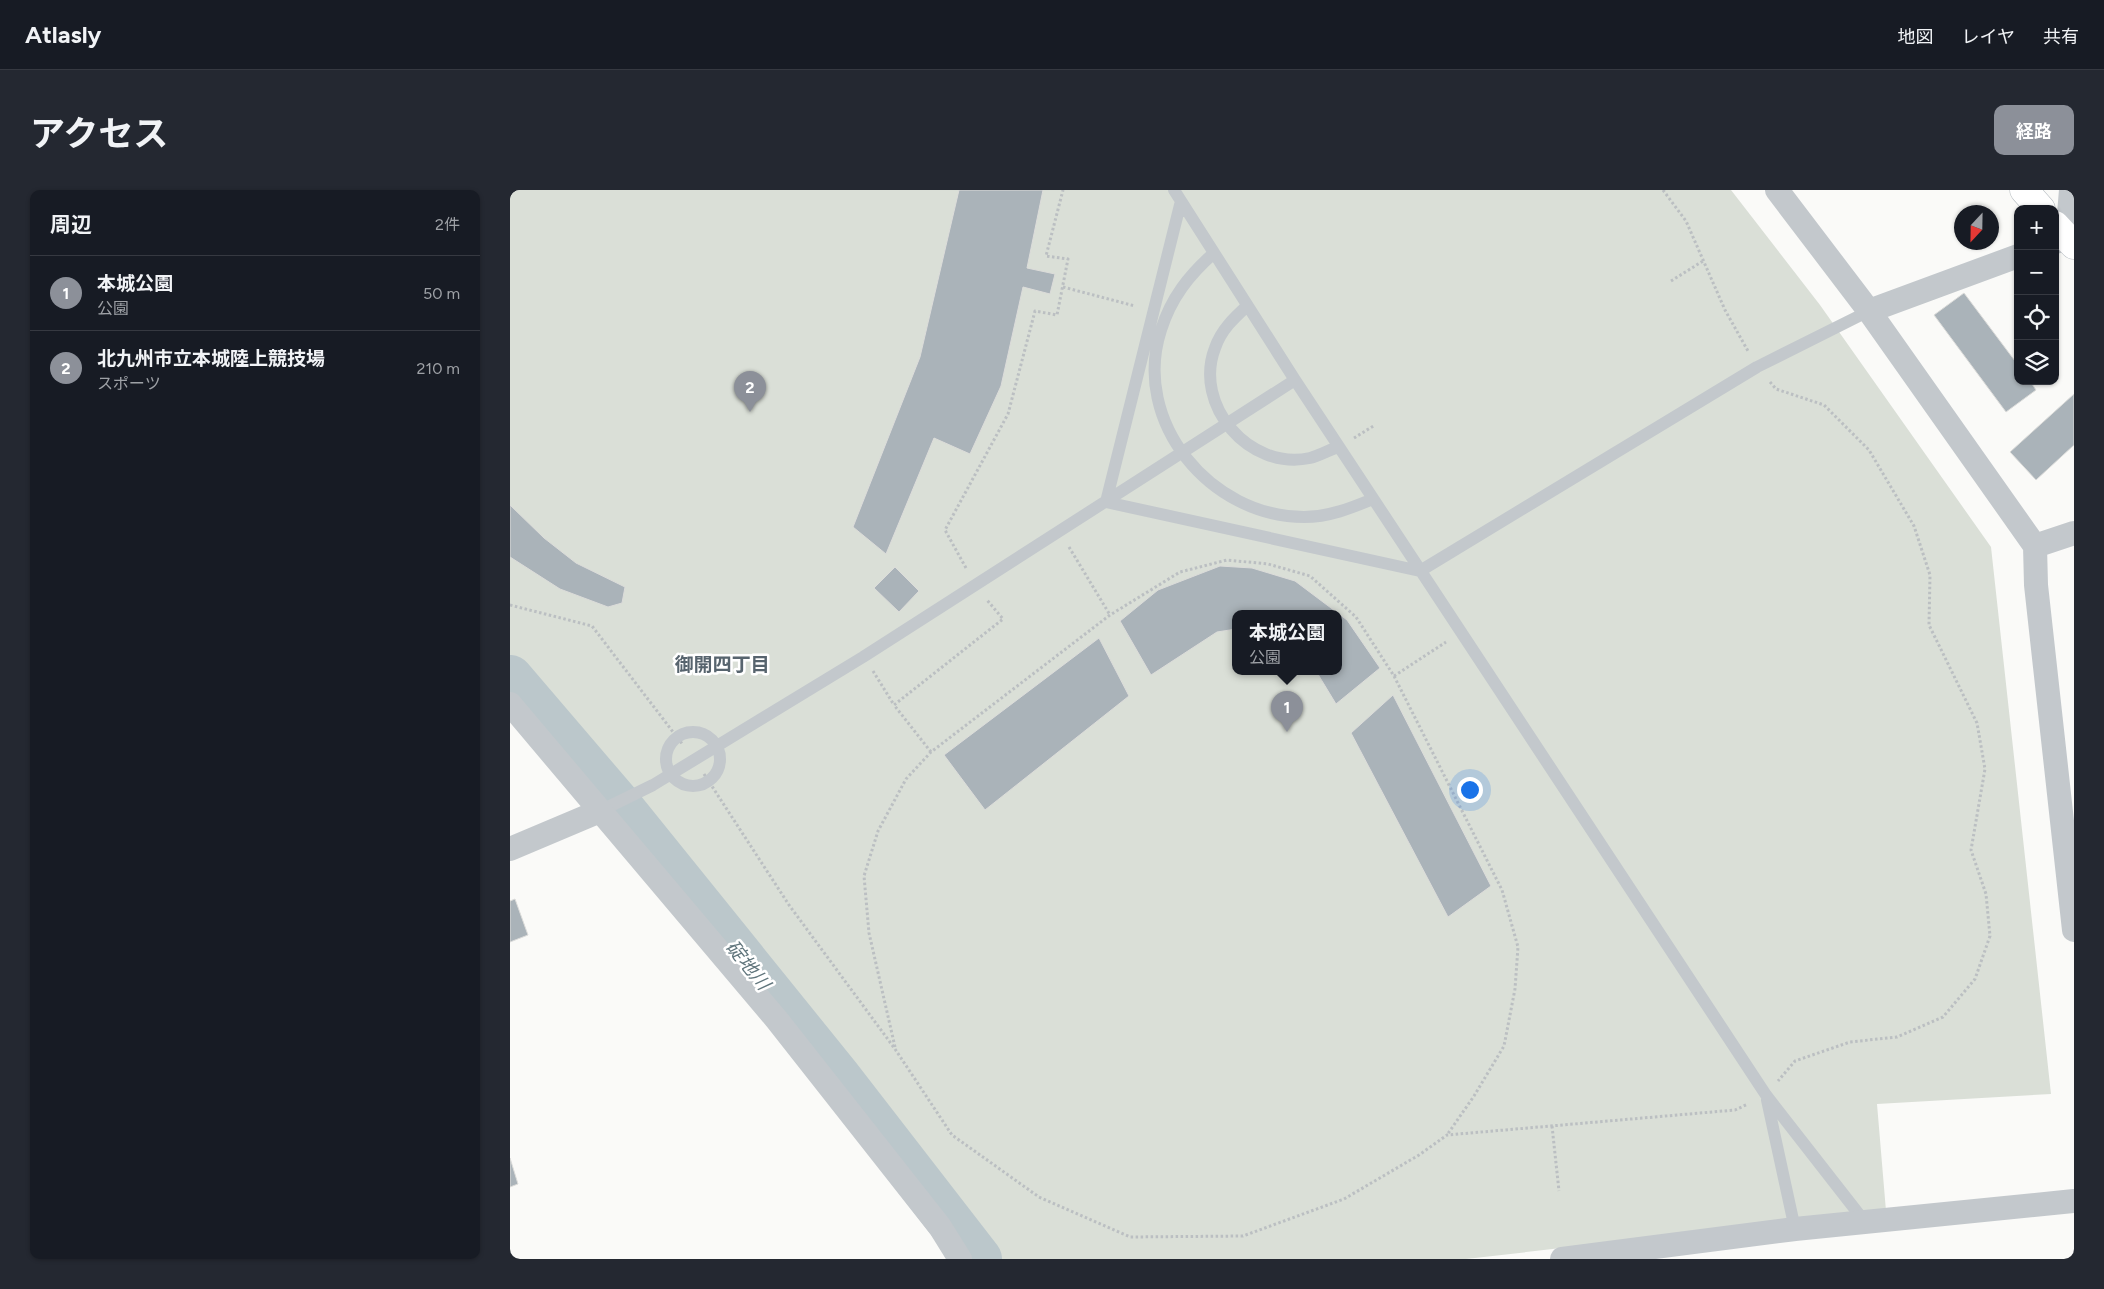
<!DOCTYPE html>
<html lang="ja">
<head>
<meta charset="utf-8">
<style>
	:root { --surface:#171b24; --page:#242831; --text:#f1f3f6; --muted:#9ea1a6; --line:#363941; --accent:#8c9099 }
	body { margin:0; font-family:Figtree,"Noto Sans JP",sans-serif; background:var(--page); color:var(--text) }
	.controls { position:absolute; right:15px; top:15px; display:grid; overflow:hidden; border-radius:10px; box-shadow:0 1px 4px #0004 }
	.controls button { width:45px; height:45px; display:grid; place-items:center; padding:0; border:0; border-bottom:1px solid var(--line); background:var(--surface); color:var(--text); font:25px sans-serif }
	.compass { position:absolute; left:1444px; top:15px; width:45px; height:45px; border-radius:50%; background:var(--surface); box-shadow:0 1px 4px #0004; rotate:202deg }
	.you { position:absolute; left:959px; top:599px; width:18px; height:18px; margin:-12px; border:4px solid #fff; border-radius:50%; background:#1a73e8; box-shadow:0 0 0 8px #1a73e833 }
	.badge { display:grid; place-items:center; width:32px; height:32px; border-radius:50%; background:var(--accent); color:#fff; font-size:16px; font-weight:700 }
	.pin { position:absolute; translate:-50% -41px; filter:drop-shadow(0 1px 2px #0008) }
	.pin::after { content:''; position:absolute; top:26px; width:18px; height:15px; background:inherit; clip-path:polygon(0 0,100% 0,50% 100%) }
	.popup { position:absolute; left:722px; top:420px; width:110px; height:65px; box-sizing:border-box; display:grid; place-content:center; border-radius:10px; background:var(--surface); filter:drop-shadow(0 1px 4px #0005); font-size:16px; white-space:nowrap; color:var(--muted) }
	.popup b { font-size:19px; color:var(--text) }
	.popup::after { content:''; position:absolute; left:50%; top:100%; margin-left:-10px; border:10px solid transparent; border-top-color:var(--surface) }
	.list { margin:0; padding:0; list-style:none }
	h2 { display:flex; justify-content:space-between; align-items:center; height:65px; margin:0; padding:0 20px; font-size:21px }
	h2 small { font-size:16px; font-weight:400; color:var(--muted) }
	.list li { display:grid; grid-template-columns:32px 1fr auto; gap:15px; align-items:center; box-sizing:border-box; height:75px; padding:0 20px; border-top:1px solid var(--line) }
	.list b { display:block; font-size:19px; white-space:nowrap }
	.list p { margin:0; font-size:16px; white-space:nowrap; color:var(--muted) }
	.list em { font-size:16px; font-style:normal; color:var(--muted) }
	.icon { flex:none; width:28px; height:28px; fill:none; stroke:currentColor; stroke-width:2; stroke-linecap:round; stroke-linejoin:round }
	.map { position:relative; flex:none; width:1564px; height:1069px; overflow:hidden; border-radius:10px }
	header { display:flex; align-items:center; gap:30px; box-sizing:border-box; height:70px; padding:0 25px; background:var(--surface); border-bottom:1px solid var(--line) }
	header strong { font-size:24px }
	nav { display:flex; gap:28px; margin-inline-start:auto; font-size:18px }
	.intro { display:flex; align-items:center; justify-content:space-between; box-sizing:border-box; height:120px; padding:0 30px }
	h1 { margin:0; font-size:35px }
	.button { padding:12px 22px; border-radius:10px; background:var(--accent); color:#fff; font-size:18px; font-weight:700 }
	main { display:flex; gap:30px; padding:0 30px }
	aside { flex:1; background:var(--surface); border-radius:10px; box-shadow:0 1px 4px #0004 }
	.map>svg:first-child { display:block }
</style>
</head>
<body>
<header>
<strong>Atlasly</strong>
<nav><a>地図</a><a>レイヤ</a><a>共有</a></nav>
</header>
<div class="intro"><h1>アクセス</h1><a class="button">経路</a></div>
<main>
<aside>
<h2>周辺<small>2件</small></h2>
<ul class="list">
<li><span class="badge">1</span><div><b>本城公園</b><p>公園</p></div><em>50 m</em></li>
<li><span class="badge">2</span><div><b>北九州市立本城陸上競技場</b><p>スポーツ</p></div><em>210 m</em></li>
</ul>
</aside>
<div class="map">
<svg width="1564" height="1069" viewBox="0 0 1564 1069">
	<rect width="100%" height="100%" fill="#fafaf8"/>
	<path fill="#dadfd7" fill-rule="evenodd" d="M0 0H1221L1310 115 1481 357 1541 904 1367 914 1376 1021 956 1069H478L107 604 0 479ZM726 423H828V481H726Z"/>
	<g fill="none" stroke-linecap="round" stroke-linejoin="round">
		<path stroke="#bbc7cb" stroke-width="46" d="M0 488 107 613 328 887 469 1069"/>
	</g>
	<path fill="#aab3b9" stroke="#dcdcda" d="M449 0H533L517 78 545 84 540 104 513 97 491 196 460 264 424 248 376 364 343 337 410 167Z
		M1454 103 1508 175V191H1520L1526 200 1496 222 1424 125Z
		M1564 204V255L1526 290 1500 262Z
		M0 315 34 348 66 373 115 397 112 413 98 417 50 399 0 367Z
		M710 376 742 378 785 391 837 430 870 478 826 514 806 481H828V423H726V439L707 442 641 485 610 431 648 400Z
		M385 377 409 401 389 422 364 398Z
		M589 448 619 506 475 620 434 565Z
		M883 505 981 696 938 727 841 543Z
		M5 709 18 745 0 752V711Z
		M0 968 8 994 0 997Z"/>
	<g fill="none" stroke-linecap="round" stroke-linejoin="round">
		<defs>
			<path id="secondary" d="M1514 0 1531 19
				M1545 35 1564 55"/>
		</defs>
		<use href="#secondary" stroke="#b3babf" stroke-width="29"/>
		<path stroke="#bbbfc2" stroke-width="3" stroke-dasharray="2.5 2.5" stroke-linecap="butt" d="M1153 0 1176 31 1215 120 1238 161
			M1161 91 1193 71
			M553 97 625 116
			M1260 192 1266 199 1314 215 1359 260 1404 336 1420 385 1419 435 1467 533 1475 579 1461 660 1476 704 1480 746 1465 789 1433 827 1387 847 1340 852 1285 871 1268 891
			M844 248 865 235
			M559 357 600 425
			M456 378 435 340 498 224 525 121 547 125 558 69 536 66 553 0
			M0 415 82 436 173 555
			M363 481 384 515
			M884 486 936 452
			M421 562 384 515 493 429 477 410
			M194 584 279 715 385 859 442 945 529 1007 620 1047 733 1046 834 1009 909 965 937 945 1225 920 1238 914
			M385 857 359 743 354 686 368 641 396 589 421 562 600 425 670 382 717 370 758 374 800 386 846 427 884 486 992 700 1008 757 1005 799 994 856 964 906 937 945
			M1042 936 1049 1001"/>
		<path stroke="#c3c8cc" stroke-width="12" d="M664 0 785 190 1256 905 1355 1032
			M671 11 596 312 910 381 1247 177 1359 121
			M704 63C679 85 661 108 651 140 621 232 701 327 794 327 819 327 841 318 863 309
			M737 116C724 128 711 140 705 158 683 215 739 281 800 268 809 266 819 260 828 257
			M156 569a27 27 0 1 1 54 0a27 27 0 1 1-54 0Z
			M90 621 143 595 353 467 785 190
			M1257 910 1285 1039"/>
		<path stroke="#c3c8cc" stroke-width="24" d="M1267 0 1359 121 1525 356 1526 395 1564 740
			M1545 52 1557 48 1561 0
			M1359 121 1508 66
			M1525 356 1564 343
			M0 514 267 830 430 1037 450 1069
			M0 659 90 621
			M1052 1069 1285 1039 1564 1011"/>
		<use href="#secondary" stroke="#fff" stroke-width="28"/>
	</g>
	<g text-anchor="middle" dominant-baseline="central" stroke-width="5" stroke-linejoin="round" paint-order="stroke">
		<g font-size="19" font-weight="bold" fill="#57646e" stroke="#fff">
			<text x="212" y="474">御開四丁目</text>
		</g>
		<g font-size="19" font-style="italic" fill="#60757c" stroke="#fff">
			<text transform="translate(238 775) rotate(51)">碇地川</text>
		</g>
	</g>
</svg>
<div class="controls">
<button>+</button>
<button>−</button>
<button><svg class="icon" aria-label="locate" viewBox="0 0 24 24"><circle cx="12" cy="12" r="6"/><path d="M12 2v4M12 18v4M2 12h4M18 12h4"/></svg></button>
<button><svg class="icon" aria-label="layers" viewBox="0 0 24 24"><path d="M12 4l9 5-9 5-9-5zM3 14l9 5 9-5"/></svg></button>
</div>
<svg class="compass" viewBox="-18 -18 36 36"><path d="M0-13l5 13h-10z" fill="#e53935"/><path d="M0 13l5-13h-10z" fill="#9ea1a6"/></svg>
<div class="you"></div>
<div class="pin badge" style="left:777px;top:542px">1</div>
<div class="popup"><b>本城公園</b>公園</div>
<div class="pin badge" style="left:240px;top:222px">2</div>
</div>
</main>
</body>
</html>
